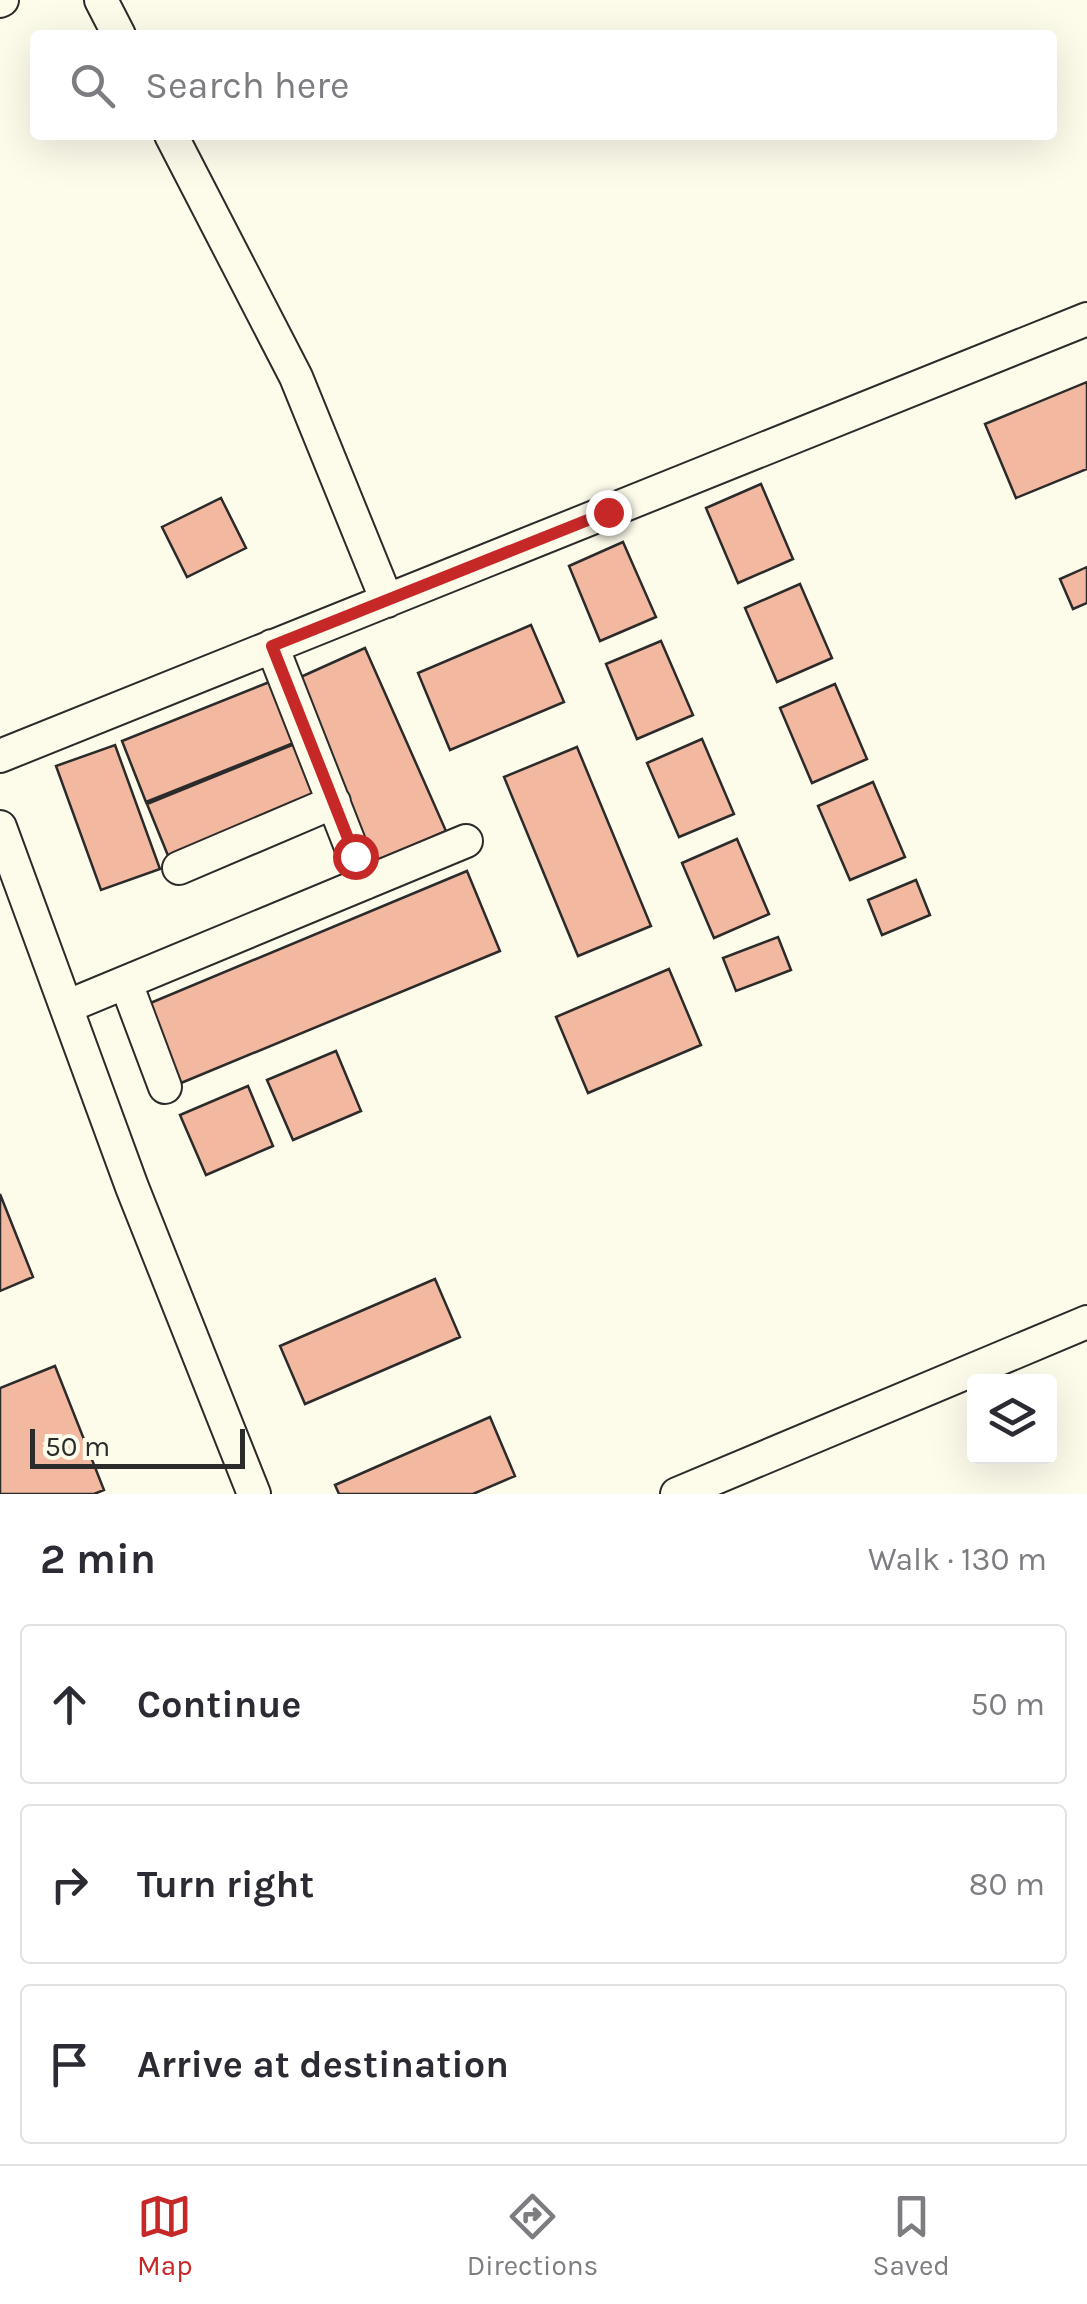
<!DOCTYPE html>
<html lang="en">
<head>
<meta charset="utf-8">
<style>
	:root { --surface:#fff; --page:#f7f7f7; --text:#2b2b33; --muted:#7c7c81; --line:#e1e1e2; --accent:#c62828 }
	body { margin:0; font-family:Karla,sans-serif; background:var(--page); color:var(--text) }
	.controls { position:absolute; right:30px; bottom:30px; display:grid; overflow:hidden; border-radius:10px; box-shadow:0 10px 40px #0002 }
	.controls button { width:90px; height:90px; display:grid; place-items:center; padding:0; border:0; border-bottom:2px solid var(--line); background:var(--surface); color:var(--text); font:50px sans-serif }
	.scale { position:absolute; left:30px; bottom:25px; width:215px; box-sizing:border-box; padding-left:10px; border:5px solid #2b2b2b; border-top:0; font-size:28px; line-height:35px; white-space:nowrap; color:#2b2b2b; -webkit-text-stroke:8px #fdfbea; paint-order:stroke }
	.stop { position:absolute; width:30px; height:30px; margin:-22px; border:8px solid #c62828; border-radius:50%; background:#fff }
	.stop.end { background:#c62828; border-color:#fff; box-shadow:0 2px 10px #0008 }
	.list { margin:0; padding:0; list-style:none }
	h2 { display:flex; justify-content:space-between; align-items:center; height:130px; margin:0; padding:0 40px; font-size:42px }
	h2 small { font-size:32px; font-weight:400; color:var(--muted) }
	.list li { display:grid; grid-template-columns:65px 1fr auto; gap:30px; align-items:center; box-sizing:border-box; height:160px; margin:0 20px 20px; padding:0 20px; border:2px solid var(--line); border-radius:10px }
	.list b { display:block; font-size:38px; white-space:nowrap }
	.list em { font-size:32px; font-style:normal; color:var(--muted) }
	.icon { flex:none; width:55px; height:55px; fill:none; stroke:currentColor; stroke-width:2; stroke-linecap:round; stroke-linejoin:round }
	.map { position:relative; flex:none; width:1087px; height:1494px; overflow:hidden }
	.search { position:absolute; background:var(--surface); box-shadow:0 10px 40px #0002; left:30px; right:30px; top:30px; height:110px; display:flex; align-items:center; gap:25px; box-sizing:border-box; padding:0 35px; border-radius:10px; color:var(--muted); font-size:38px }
	.sheet { height:670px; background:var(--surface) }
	nav { display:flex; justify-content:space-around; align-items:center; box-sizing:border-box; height:140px; border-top:2px solid var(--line); background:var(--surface); font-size:28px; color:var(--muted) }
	nav a { display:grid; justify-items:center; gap:5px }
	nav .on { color:var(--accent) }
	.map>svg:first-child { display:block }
</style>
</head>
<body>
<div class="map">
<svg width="1087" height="1494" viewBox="0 0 1087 1494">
	<rect width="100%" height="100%" fill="#fdfbea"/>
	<path fill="#f2b8a0" stroke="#2b2b2b" stroke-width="2.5" d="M1087 382V469L1016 498 985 424Z
		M761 484 793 559 738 583 706 508Z
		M221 498 246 548 187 577 162 527Z
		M623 542 656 617 600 641 569 566Z
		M1087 567V603L1073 609 1060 579Z
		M800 584 832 658 777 682 745 608Z
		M531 625 564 702 450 750 418 673Z
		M661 641 693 715 637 739 606 664Z
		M365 648 446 831 375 863 294 680Z
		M272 681 296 742 146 802 122 741Z
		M835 684 867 759 812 783 780 708Z
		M702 739 734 814 679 837 647 763Z
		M297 743 319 797 169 858 147 804Z
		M115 745 160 869 101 890 56 766Z
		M577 747 651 926 578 956 504 777Z
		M873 782 905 857 850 880 818 806Z
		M737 839 769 914 714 938 682 863Z
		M467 871 500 951 181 1083 148 1004Z
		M916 880 930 915 882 935 868 900Z
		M778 937 791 970 736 991 723 958Z
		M669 969 701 1045 588 1093 556 1017Z
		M336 1051 361 1111 293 1140 267 1080Z
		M248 1086 273 1146 206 1175 180 1115Z
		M0 1194 33 1277 0 1291Z
		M435 1279 460 1337 305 1404 280 1346Z
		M55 1366 104 1490 94 1494H0V1388Z
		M490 1417 515 1476 473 1494H339L335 1485Z"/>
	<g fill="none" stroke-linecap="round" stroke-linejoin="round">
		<defs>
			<path id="minor" d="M101 0 119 35
				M0 1 2 0
				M171 135 296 377 387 601
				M272 646 365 883
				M0 756 1087 319
				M0 827 132 1187 254 1494
				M179 868 334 802
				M126 983 165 1087
				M66 1007 466 841
				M677 1494 1087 1322"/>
		</defs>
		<use href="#minor" stroke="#2b2b2b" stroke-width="36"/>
		<use href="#minor" stroke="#fdfbea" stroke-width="32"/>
	</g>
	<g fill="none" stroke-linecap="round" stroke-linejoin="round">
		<path stroke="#c62828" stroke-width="12" d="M355 856 272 646 608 512"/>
	</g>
</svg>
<div class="controls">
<button><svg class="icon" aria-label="layers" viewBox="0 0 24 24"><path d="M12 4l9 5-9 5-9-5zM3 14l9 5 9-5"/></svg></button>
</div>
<div class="scale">50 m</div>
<div class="stop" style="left:355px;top:856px"></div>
<div class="stop end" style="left:608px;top:512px"></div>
<div class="search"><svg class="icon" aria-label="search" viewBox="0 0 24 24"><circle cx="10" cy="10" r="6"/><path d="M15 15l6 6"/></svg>Search here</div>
</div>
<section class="sheet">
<h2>2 min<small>Walk · 130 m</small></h2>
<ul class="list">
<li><svg class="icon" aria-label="ahead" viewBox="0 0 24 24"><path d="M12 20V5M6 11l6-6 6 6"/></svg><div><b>Continue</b></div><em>50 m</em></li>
<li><svg class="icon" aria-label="right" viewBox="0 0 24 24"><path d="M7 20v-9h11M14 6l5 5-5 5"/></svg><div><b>Turn right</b></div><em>80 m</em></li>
<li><svg class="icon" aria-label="arrive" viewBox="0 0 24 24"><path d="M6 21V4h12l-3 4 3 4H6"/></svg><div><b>Arrive at destination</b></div></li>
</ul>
</section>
<nav>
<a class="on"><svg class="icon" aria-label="map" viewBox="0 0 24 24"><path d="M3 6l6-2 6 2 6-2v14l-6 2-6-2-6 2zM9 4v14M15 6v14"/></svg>Map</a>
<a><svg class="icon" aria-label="directions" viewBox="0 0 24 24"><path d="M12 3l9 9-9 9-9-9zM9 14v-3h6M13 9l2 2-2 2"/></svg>Directions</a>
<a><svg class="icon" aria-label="saved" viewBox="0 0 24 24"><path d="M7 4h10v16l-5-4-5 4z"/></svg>Saved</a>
</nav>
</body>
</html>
